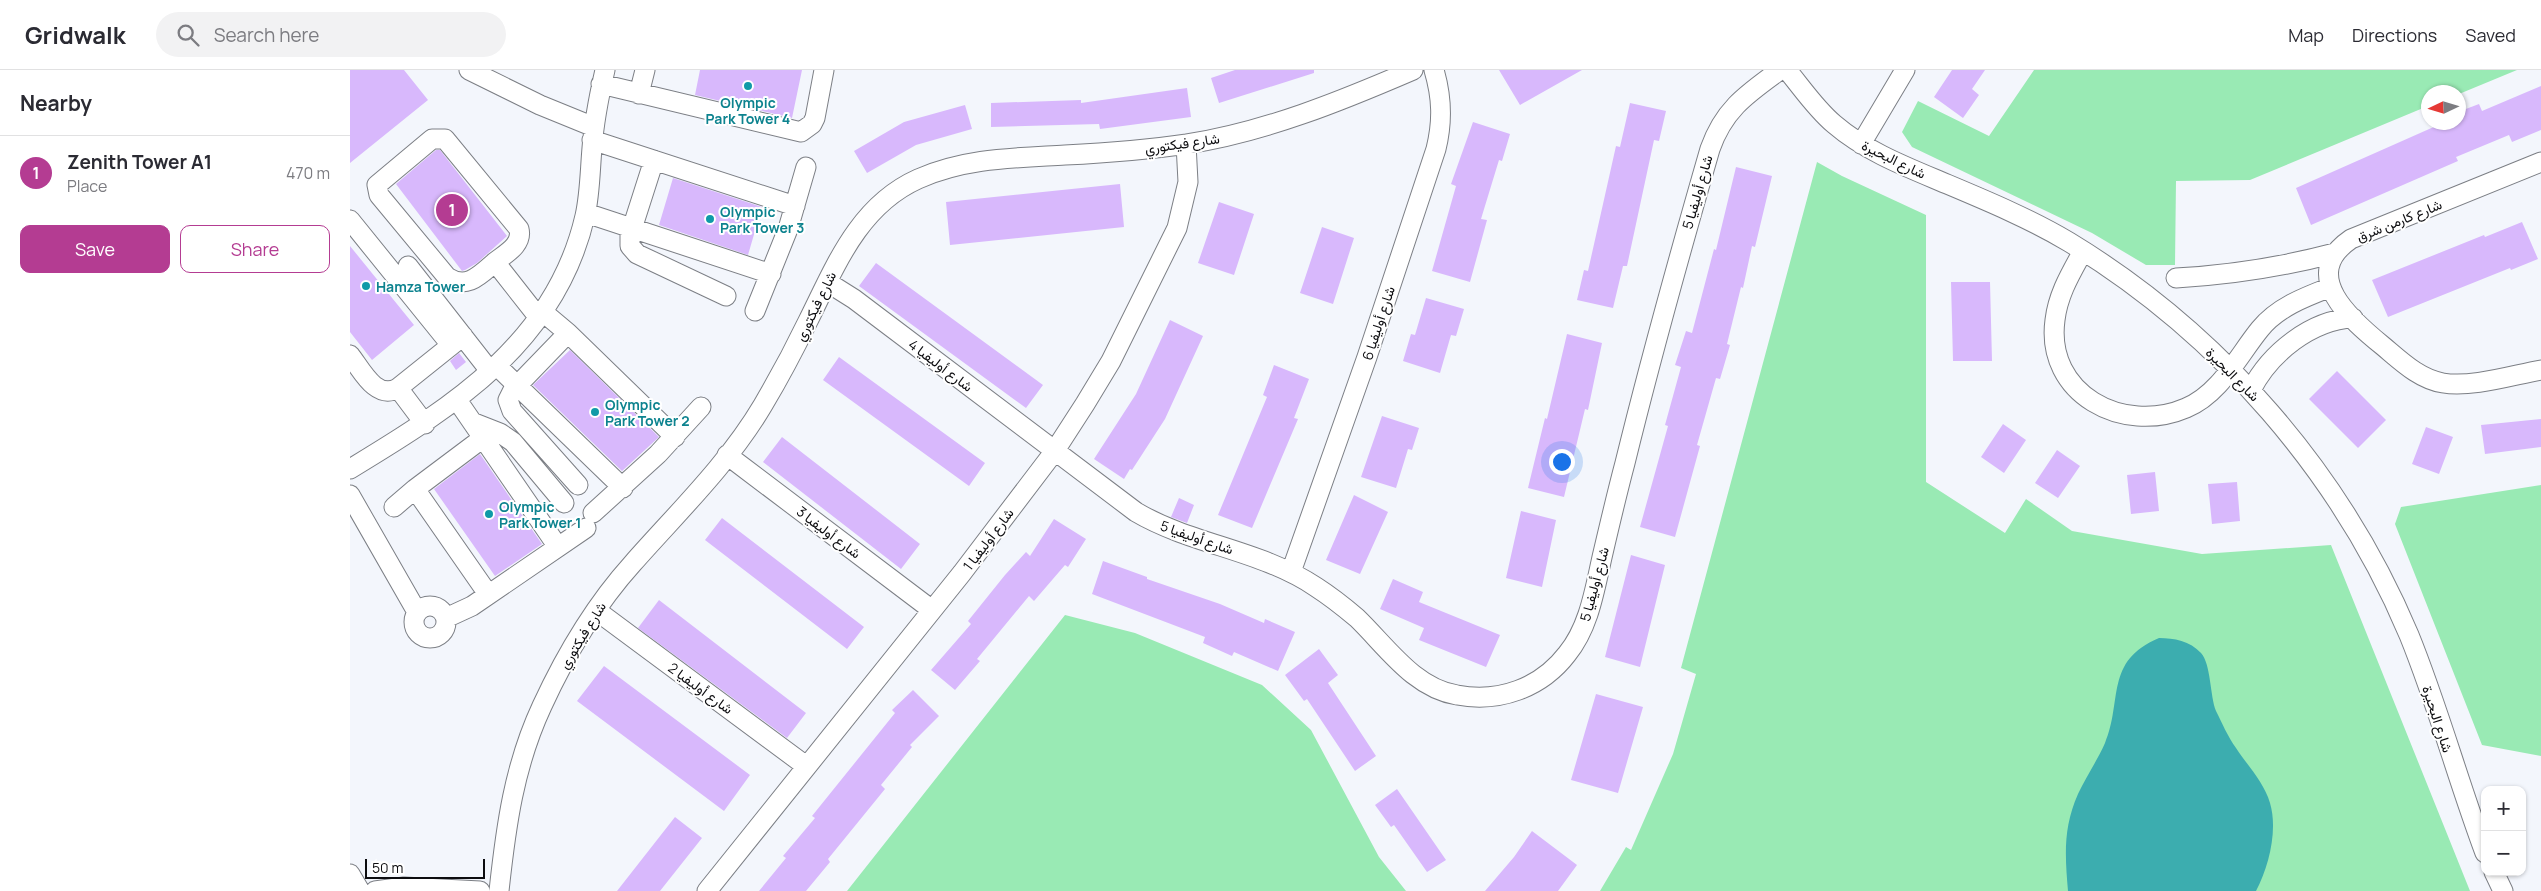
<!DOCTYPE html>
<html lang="en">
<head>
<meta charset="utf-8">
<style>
	:root { --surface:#fff; --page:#f2f2f3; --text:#2b2b33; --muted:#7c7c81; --line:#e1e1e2; --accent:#b43c92 }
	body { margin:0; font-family:Manrope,Vazirmatn,sans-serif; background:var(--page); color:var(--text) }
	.controls { position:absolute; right:15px; bottom:15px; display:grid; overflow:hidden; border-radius:10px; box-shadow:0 1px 4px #0004 }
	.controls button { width:45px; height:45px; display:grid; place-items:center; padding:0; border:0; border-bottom:1px solid var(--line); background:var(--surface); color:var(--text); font:25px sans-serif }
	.compass { position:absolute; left:2071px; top:15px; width:45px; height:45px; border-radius:50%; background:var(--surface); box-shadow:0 1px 4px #0004; rotate:266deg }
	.scale { position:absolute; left:15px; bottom:12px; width:120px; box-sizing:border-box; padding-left:5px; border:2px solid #0c0c0f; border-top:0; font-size:14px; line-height:18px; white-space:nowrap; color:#0c0c0f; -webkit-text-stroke:4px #fff; paint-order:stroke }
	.you { position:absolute; left:1211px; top:391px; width:18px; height:18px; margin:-12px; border:4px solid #fff; border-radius:50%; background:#1a73e8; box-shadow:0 0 0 8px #1a73e833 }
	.badge { display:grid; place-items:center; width:32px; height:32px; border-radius:50%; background:var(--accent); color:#fff; font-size:16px; font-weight:700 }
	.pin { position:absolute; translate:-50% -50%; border:2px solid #fff; box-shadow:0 1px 5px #0006 }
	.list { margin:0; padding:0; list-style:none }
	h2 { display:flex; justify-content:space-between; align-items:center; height:65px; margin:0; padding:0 20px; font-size:21px }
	h2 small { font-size:16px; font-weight:400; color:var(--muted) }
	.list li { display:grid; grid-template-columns:32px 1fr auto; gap:15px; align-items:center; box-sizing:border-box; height:75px; padding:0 20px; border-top:1px solid var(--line) }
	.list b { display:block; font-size:19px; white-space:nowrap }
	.list p { margin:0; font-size:16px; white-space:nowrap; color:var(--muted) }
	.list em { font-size:16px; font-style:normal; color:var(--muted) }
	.actions { display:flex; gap:10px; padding:15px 20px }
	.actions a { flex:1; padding:11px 0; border:1px solid var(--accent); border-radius:10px; text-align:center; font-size:18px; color:var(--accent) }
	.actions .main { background:var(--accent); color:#fff }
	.icon { flex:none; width:28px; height:28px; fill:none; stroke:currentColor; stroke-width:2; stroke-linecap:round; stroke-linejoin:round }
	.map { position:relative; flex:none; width:2191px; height:821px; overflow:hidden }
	header { display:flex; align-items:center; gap:30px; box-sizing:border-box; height:70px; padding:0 25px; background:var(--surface); border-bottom:1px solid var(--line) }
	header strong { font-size:24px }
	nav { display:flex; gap:28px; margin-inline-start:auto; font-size:18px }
	.search { width:350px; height:45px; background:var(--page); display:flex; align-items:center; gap:12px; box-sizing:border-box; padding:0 18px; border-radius:28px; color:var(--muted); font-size:19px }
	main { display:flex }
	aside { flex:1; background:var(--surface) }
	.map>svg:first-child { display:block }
</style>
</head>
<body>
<header>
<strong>Gridwalk</strong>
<div class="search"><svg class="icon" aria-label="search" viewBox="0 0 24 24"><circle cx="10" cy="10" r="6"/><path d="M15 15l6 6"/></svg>Search here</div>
<nav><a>Map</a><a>Directions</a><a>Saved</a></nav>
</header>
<main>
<aside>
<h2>Nearby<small></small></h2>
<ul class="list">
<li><span class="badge">1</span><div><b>Zenith Tower A1</b><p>Place</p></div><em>470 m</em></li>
</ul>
<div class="actions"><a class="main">Save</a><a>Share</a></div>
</aside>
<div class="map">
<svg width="2191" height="821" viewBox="0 0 2191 821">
	<rect width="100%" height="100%" fill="#f3f6fc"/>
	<path fill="#99eab4" d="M1684 0H2167L2109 24 2078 22V36L1900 110 1826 111 1825 195H1796L1742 163 1562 77 1552 62 1568 31 1639 66Z
		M1467 92 1492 106 1576 145V412L1655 463 1676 429 1722 461 1852 484 1981 475 2120 821H1250L1276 777 1281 780 1323 684 1346 604 1331 598Z
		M2191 415V686L2132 675 2045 454 2051 437Z
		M715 545 785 563 912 615 961 660 1029 787 1056 821H497Z"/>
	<path fill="#3cadaf" d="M1809 568C1824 568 1840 571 1851 583 1861 594 1860 626 1866 641 1872 653 1878 667 1886 678 1897 695 1914 712 1920 733 1928 760 1919 796 1906 821H1718C1715 785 1713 758 1728 724 1736 707 1747 691 1755 673 1773 631 1754 591 1809 568Z"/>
	<path fill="#d8b8fc" d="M0 0H54L78 30 0 93Z
		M350 0H452L442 48 345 25Z
		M885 0H964V3L869 33 861 8Z
		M1149 0H1232L1170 35Z
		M1602 0H1635L1622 19 1629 25 1613 48 1584 27Z
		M2191 16V60L2162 72 2159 65 2106 87 2108 91 1961 155 1946 118 2095 52H2108V42L2129 34 2132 41Z
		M837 18 841 47 750 59 749 54 641 57V33L731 30V33Z
		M1280 33 1316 41 1309 71 1304 70 1277 196H1273L1263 238 1227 230 1234 200 1238 201 1266 76 1270 77Z
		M615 35 622 59 566 75 517 103 504 81 554 52Z
		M1123 52 1160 64 1152 91 1149 90 1131 149 1137 150 1120 212 1082 201 1106 116 1101 114Z
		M86 80H90L157 166 127 193 115 200 112 201 46 114Z
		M1386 97 1422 106 1405 177 1402 176 1393 218 1391 217 1377 274 1380 275 1370 309 1366 308 1347 375 1350 376 1325 467 1290 457 1318 356 1315 355 1331 297 1325 295 1336 261 1342 263 1364 179 1366 180Z
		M323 108 412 137 398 185 309 155Z
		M770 114 774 157 600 175 596 132Z
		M869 132 904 144 884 205 848 193Z
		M2172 152 2188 189 2161 200 2160 198 2038 247 2022 210 2134 165 2135 167Z
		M972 157 1004 168 983 234 950 223Z
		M0 176 64 255 22 290 0 262Z
		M526 193 693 315 676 338 509 216Z
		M1601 212H1640L1642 291H1603Z
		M1076 228 1114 239 1106 266 1101 265 1090 303 1053 291 1061 264 1065 265Z
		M820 250 853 266 815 349 782 400 780 399 774 409 744 389 786 324Z
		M1217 264 1252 273 1238 340 1235 339 1214 427 1178 418 1195 348 1197 349Z
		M220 280 309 367 272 401 183 315Z
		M109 283 116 292 106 300 100 291Z
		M489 287 635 393 619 416 473 310Z
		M924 295 959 309 944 348 948 349 902 458 868 445 917 327 913 325Z
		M1987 301 2036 350 2008 378 1959 329Z
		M1032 346 1069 358 1062 380 1058 379 1046 418 1011 407Z
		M2191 349V377L2135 384 2131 355Z
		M1653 354 1676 370 1654 403 1631 387Z
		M2076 357 2103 367 2089 404 2062 394Z
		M432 367 570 474 551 499 413 392Z
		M1707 380 1730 396 1708 428 1685 413Z
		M130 384 192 474 145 506 84 419Z
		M1805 402 1809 441 1781 444 1777 405Z
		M1887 412 1890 451 1862 454 1858 414Z
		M1004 425 1038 442 1010 504 976 490Z
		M829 428 844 435 837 453 821 447Z
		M1171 441 1206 450 1192 517 1156 508Z
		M372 448 514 557 497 579 355 470Z
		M704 449 736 469 718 497 715 495 684 531 679 526 627 589 630 591 605 620 581 600 621 554 618 551 655 505 676 482 680 486Z
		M1281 485 1315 495 1290 597 1255 587Z
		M753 491 797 507V509L870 534 914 553 915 549 945 562 928 601 884 582 882 586 853 573 855 567 742 524Z
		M1043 509 1073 522 1069 532 1150 565 1136 597 1069 570 1074 558 1030 539Z
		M309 530 456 643 437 668 288 558Z
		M969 579 988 605 978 613 1026 686 1005 701 957 629 954 631 935 605Z
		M254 596 400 705 374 741 227 631Z
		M563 620 589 646 560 675 562 677 531 715 535 719 478 789 480 792 456 821H409L436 788 433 786 465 748 462 746 545 643 542 640Z
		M1246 624 1293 637 1268 723 1221 710Z
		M1047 719 1096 790 1077 802 1044 755 1041 757 1025 735Z
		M325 747 352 768 310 821H267Z
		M1182 761 1227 795 1208 821H1135L1164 787Z"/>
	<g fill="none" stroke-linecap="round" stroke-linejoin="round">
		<defs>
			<path id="minor" d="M119 0 190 35 244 57
				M1437 0C1452 18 1466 39 1484 54 1513 79 1549 94 1585 109 1630 128 1677 147 1719 172 1869 263 1991 403 2059 565 2088 636 2108 711 2135 783
				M251 14 451 62 462 54 465 48 474 0
				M289 24 295 0
				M242 70 445 136
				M1511 74 1555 0
				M304 90 280 165V176L287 184 376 226
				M2191 92 2001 169C1948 205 2001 250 2033 276 2051 291 2069 309 2093 313 2121 318 2163 305 2191 300
				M236 143 421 204
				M0 150 101 275
				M1733 181C1721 203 1708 224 1705 250 1695 324 1773 365 1836 338 1870 324 1888 286 1910 259 1928 237 1955 227 1981 217
				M145 192C130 205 117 220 97 207L29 125 27 115 82 69H95L169 159C173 175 155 184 145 192L189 248
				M58 196 140 301
				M1826 208C1881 205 1932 197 1985 183
				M477 212 504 229 786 442C842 475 911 480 966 517 980 526 994 537 1007 548 1037 577 1064 618 1107 625 1149 633 1191 618 1217 584 1240 556 1245 517 1253 483 1260 453 1267 423 1275 393 1301 287 1330 183 1360 79 1374 39 1397 24 1430 0
				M405 241 438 159 456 97
				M193 242 218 263 325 367
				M218 263 163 320 158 330 162 341 228 415
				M0 285C11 299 26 331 48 318L113 266
				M146 295 273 418
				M48 318 75 354
				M1901 320C1920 283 1961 250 2003 248
				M107 330 208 477
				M122 352 150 363 163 372 214 433
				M377 385 582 540
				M0 399C104 336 206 272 235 146 240 124 240 101 242 78 244 52 249 26 255 0
				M65 419 138 524
				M0 425 67 542
				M44 437 65 419 133 368
				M243 443 308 384 351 337
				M941 502 1017 287 1086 79C1093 51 1092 27 1084 0
				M64 552a16 16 0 1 1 32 0a16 16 0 1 1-32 0Z
				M247 541 456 696
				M96 548 122 536 236 458
				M2144 802 2153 821
				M0 804 10 821
				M25 821 54 817 130 821
				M149 821C156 756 164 696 192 636 215 586 246 534 283 493 328 442 378 394 413 335 429 308 444 280 458 251 485 197 508 136 568 109 615 88 664 88 715 85 755 83 796 80 837 74 915 62 991 31 1063 0
				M357 821 612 503 704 382 735 334 761 291 827 158 838 112 836 74"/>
		</defs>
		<use href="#minor" stroke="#7c7f85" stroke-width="21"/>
		<use href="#minor" stroke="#fff" stroke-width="19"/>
	</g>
	<g fill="#0f9aa8" stroke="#fff" stroke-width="2">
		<circle cx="398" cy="16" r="5"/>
		<circle cx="360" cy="149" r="5"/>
		<circle cx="16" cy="216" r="5"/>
		<circle cx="245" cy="342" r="5"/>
		<circle cx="139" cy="444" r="5"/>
	</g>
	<g text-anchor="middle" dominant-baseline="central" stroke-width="4" stroke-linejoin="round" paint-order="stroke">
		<g font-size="14" font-weight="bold" fill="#0d838f" stroke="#fff" text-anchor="start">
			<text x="398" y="32" text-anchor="middle">Olympic<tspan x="398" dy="16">Park Tower 4</tspan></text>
			<text x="370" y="141">Olympic<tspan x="370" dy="16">Park Tower 3</tspan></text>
			<text x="26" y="216">Hamza Tower</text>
			<text x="255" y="334">Olympic<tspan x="255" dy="16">Park Tower 2</tspan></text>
			<text x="149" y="436">Olympic<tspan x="149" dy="16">Park Tower 1</tspan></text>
		</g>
		<g font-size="14" fill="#0c0c0f" stroke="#fff">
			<text transform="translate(832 73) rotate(-8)">شارع فيكتوري</text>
			<text transform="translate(1544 89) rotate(26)">شارع البحيرة</text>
			<text transform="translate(1347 122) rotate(-74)">شارع أوليفيا 5</text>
			<text transform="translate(2049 150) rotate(-22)">شارع كارمن شرق</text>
			<text transform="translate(465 236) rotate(-64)">شارع فيكتوري</text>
			<text transform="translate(1028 253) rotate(-72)">شارع أوليفيا 6</text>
			<text transform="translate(591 295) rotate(37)">شارع أوليفيا 4</text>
			<text transform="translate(1883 304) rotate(45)">شارع البحيرة</text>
			<text transform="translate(479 462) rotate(37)">شارع أوليفيا 3</text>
			<text transform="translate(847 467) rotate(19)">شارع أوليفيا 5</text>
			<text transform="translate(638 469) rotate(-53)">شارع أوليفيا 1</text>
			<text transform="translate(1244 514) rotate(-75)">شارع أوليفيا 5</text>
			<text transform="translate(232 565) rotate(-58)">شارع فيكتوري</text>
			<text transform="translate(351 618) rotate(36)">شارع أوليفيا 2</text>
			<text transform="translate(2088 649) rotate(72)">شارع البحيرة</text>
		</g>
	</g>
</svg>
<div class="controls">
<button>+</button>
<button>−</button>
</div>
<svg class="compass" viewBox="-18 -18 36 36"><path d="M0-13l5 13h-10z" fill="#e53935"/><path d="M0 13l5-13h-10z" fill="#7c7c81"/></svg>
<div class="scale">50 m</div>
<div class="you"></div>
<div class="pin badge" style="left:102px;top:140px">1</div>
</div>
</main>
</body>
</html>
